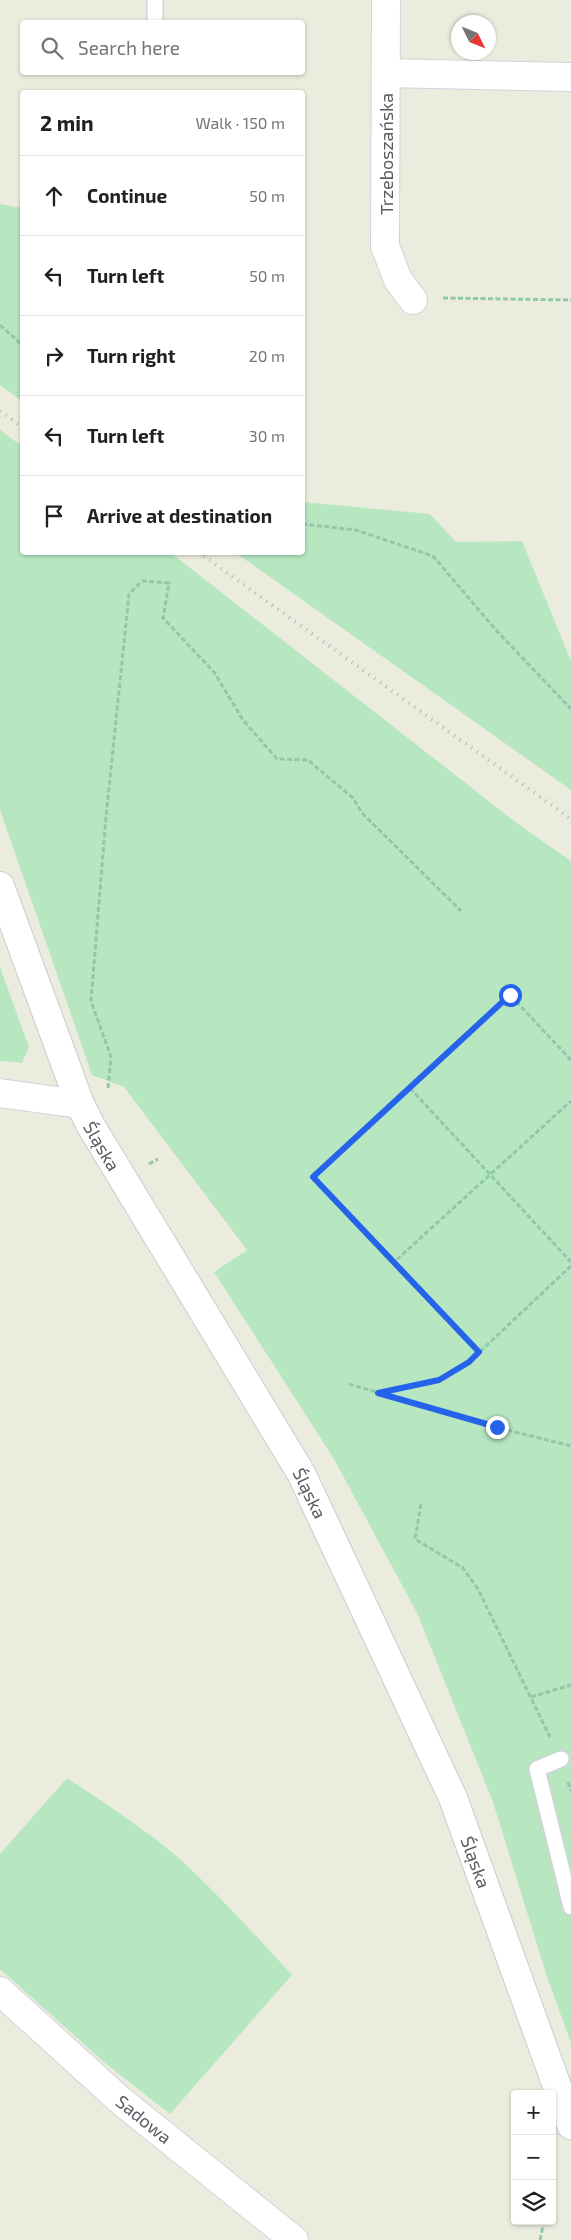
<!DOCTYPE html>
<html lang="en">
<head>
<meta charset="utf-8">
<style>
	:root { --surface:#fff; --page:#f6f6f6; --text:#202124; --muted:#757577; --line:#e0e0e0 }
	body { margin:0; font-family:"Exo 2",sans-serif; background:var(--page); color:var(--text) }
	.controls { position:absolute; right:15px; bottom:15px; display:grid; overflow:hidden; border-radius:5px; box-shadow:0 1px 4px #0004 }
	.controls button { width:45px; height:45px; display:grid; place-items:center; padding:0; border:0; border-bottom:1px solid var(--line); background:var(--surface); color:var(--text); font:25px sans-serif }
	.compass { position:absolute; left:451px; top:15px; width:45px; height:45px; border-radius:50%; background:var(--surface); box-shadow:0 1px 4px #0004; rotate:133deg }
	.stop { position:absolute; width:15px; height:15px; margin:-11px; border:4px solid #2563eb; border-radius:50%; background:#fff }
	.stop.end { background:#2563eb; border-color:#fff; box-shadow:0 1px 5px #0008 }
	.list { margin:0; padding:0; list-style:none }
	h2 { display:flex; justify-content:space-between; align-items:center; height:65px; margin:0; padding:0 20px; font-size:21px }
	h2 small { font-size:16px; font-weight:400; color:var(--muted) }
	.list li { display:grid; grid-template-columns:32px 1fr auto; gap:15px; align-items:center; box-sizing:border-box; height:80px; padding:0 20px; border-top:1px solid var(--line) }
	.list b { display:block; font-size:19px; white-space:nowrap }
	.list em { font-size:16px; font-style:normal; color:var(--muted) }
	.icon { flex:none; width:28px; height:28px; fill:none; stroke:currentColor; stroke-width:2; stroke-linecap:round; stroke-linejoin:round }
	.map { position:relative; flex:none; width:571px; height:2240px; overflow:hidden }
	.search { position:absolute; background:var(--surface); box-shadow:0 1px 4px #0004; left:20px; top:20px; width:285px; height:55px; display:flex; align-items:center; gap:12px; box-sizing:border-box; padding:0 18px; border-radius:5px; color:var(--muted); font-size:19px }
	.panel { position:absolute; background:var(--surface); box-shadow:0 1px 4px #0004; left:20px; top:90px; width:285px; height:465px; border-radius:5px }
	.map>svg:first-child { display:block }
</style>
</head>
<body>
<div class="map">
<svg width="571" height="2240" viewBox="0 0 571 2240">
	<rect width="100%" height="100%" fill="#ececde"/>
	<path fill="#b7e7c0" d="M0 204 22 208V401L0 385Z
		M0 430 22 446V552L171 553 518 824 571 861V2043L547 1977 493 1802 417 1613 334 1459 214 1272 247 1250 124 1087 92 1075 0 810Z
		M303 502 430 514 456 542 522 541 571 661V790L236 553 302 552Z
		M0 967 29 1047 22 1063 0 1061Z
		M67 1778C106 1804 147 1830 182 1861 221 1897 256 1936 292 1975L170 2114 105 2063 0 1969V1854Z"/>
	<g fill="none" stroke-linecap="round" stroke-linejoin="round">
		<defs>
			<path id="lane" d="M155 22V0
				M561 1759 537 1769 571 1907"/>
			<path id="street" d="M386 0 385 246 398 280 413 300
				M387 73 571 77
				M0 1093 80 1104
				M0 1991 121 2101 294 2240"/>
			<path id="secondary" d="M0 886 80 1104 91 1126 301 1473 453 1798 571 2125"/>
		</defs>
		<use href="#lane" stroke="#d1d3da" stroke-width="18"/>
		<use href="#street" stroke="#d1d3da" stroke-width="30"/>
		<use href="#secondary" stroke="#c9cbd4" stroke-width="30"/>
		<path stroke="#90c8aa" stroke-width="3" stroke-dasharray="5 2.5" stroke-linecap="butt" d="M443 298 571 300
			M0 325 22 345
			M302 524 356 530 433 556 495 629 571 709
			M571 1005V1006
			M571 1060 510 995 313 1177 393 1263 571 1101
			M108 1088 111 1057 91 1001 106 817 129 594 142 581 169 583 163 618 214 672 243 720 277 759 308 760 353 798 362 813 461 911
			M410 1088 571 1262
			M149 1164 158 1159
			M393 1263 479 1352
			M349 1384 507 1430 571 1446
			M378 1393 439 1380 469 1362 571 1266
			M421 1504 415 1539 463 1568 478 1589 550 1737
			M531 1697 571 1685
			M568 1782 571 1791
			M552 2174V2186
			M540 2240 544 2221"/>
		<use href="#lane" stroke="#fff" stroke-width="15"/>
		<use href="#street" stroke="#fff" stroke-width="28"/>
		<use href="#secondary" stroke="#fff" stroke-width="28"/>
		<path stroke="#b5b6b6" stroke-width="4" stroke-dasharray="1 6" stroke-linecap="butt" d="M0 411 22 427
			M198 552 571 819"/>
	</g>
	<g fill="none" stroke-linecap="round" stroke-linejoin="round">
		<path stroke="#2563eb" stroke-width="6" d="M497 1427 378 1393 439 1380 469 1362 479 1352 313 1177 510 995"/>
	</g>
	<g text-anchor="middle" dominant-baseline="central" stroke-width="4.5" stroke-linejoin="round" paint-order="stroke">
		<g font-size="18" fill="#575a61" stroke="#fff">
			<text transform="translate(386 154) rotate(-90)">Trzeboszańska</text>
			<text transform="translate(102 1146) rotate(60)">Śląska</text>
			<text transform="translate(310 1493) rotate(64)">Śląska</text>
			<text transform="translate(476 1862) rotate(70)">Śląska</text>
			<text transform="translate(144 2119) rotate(39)">Sadowa</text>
		</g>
	</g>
</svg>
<div class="controls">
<button>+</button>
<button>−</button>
<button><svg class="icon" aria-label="layers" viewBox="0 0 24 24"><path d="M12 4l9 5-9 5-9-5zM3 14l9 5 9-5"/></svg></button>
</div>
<svg class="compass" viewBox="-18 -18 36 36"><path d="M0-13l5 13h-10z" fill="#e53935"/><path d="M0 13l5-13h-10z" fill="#757577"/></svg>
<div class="stop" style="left:510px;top:995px"></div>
<div class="stop end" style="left:497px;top:1427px"></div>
<div class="search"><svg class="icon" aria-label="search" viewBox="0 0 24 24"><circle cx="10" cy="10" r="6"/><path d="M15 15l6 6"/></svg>Search here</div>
<section class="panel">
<h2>2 min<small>Walk · 150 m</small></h2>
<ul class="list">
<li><svg class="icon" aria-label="ahead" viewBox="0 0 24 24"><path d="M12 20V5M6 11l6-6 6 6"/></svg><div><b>Continue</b></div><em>50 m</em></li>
<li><svg class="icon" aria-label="left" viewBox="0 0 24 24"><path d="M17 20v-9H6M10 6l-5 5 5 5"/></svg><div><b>Turn left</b></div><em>50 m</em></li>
<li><svg class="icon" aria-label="right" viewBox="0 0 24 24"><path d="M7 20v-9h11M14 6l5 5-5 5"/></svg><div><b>Turn right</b></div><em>20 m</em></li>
<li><svg class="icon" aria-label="left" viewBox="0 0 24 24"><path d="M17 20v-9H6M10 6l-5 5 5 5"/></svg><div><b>Turn left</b></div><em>30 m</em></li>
<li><svg class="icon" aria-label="arrive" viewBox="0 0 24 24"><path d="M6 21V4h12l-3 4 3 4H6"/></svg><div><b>Arrive at destination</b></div></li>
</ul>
</section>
</div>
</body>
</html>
